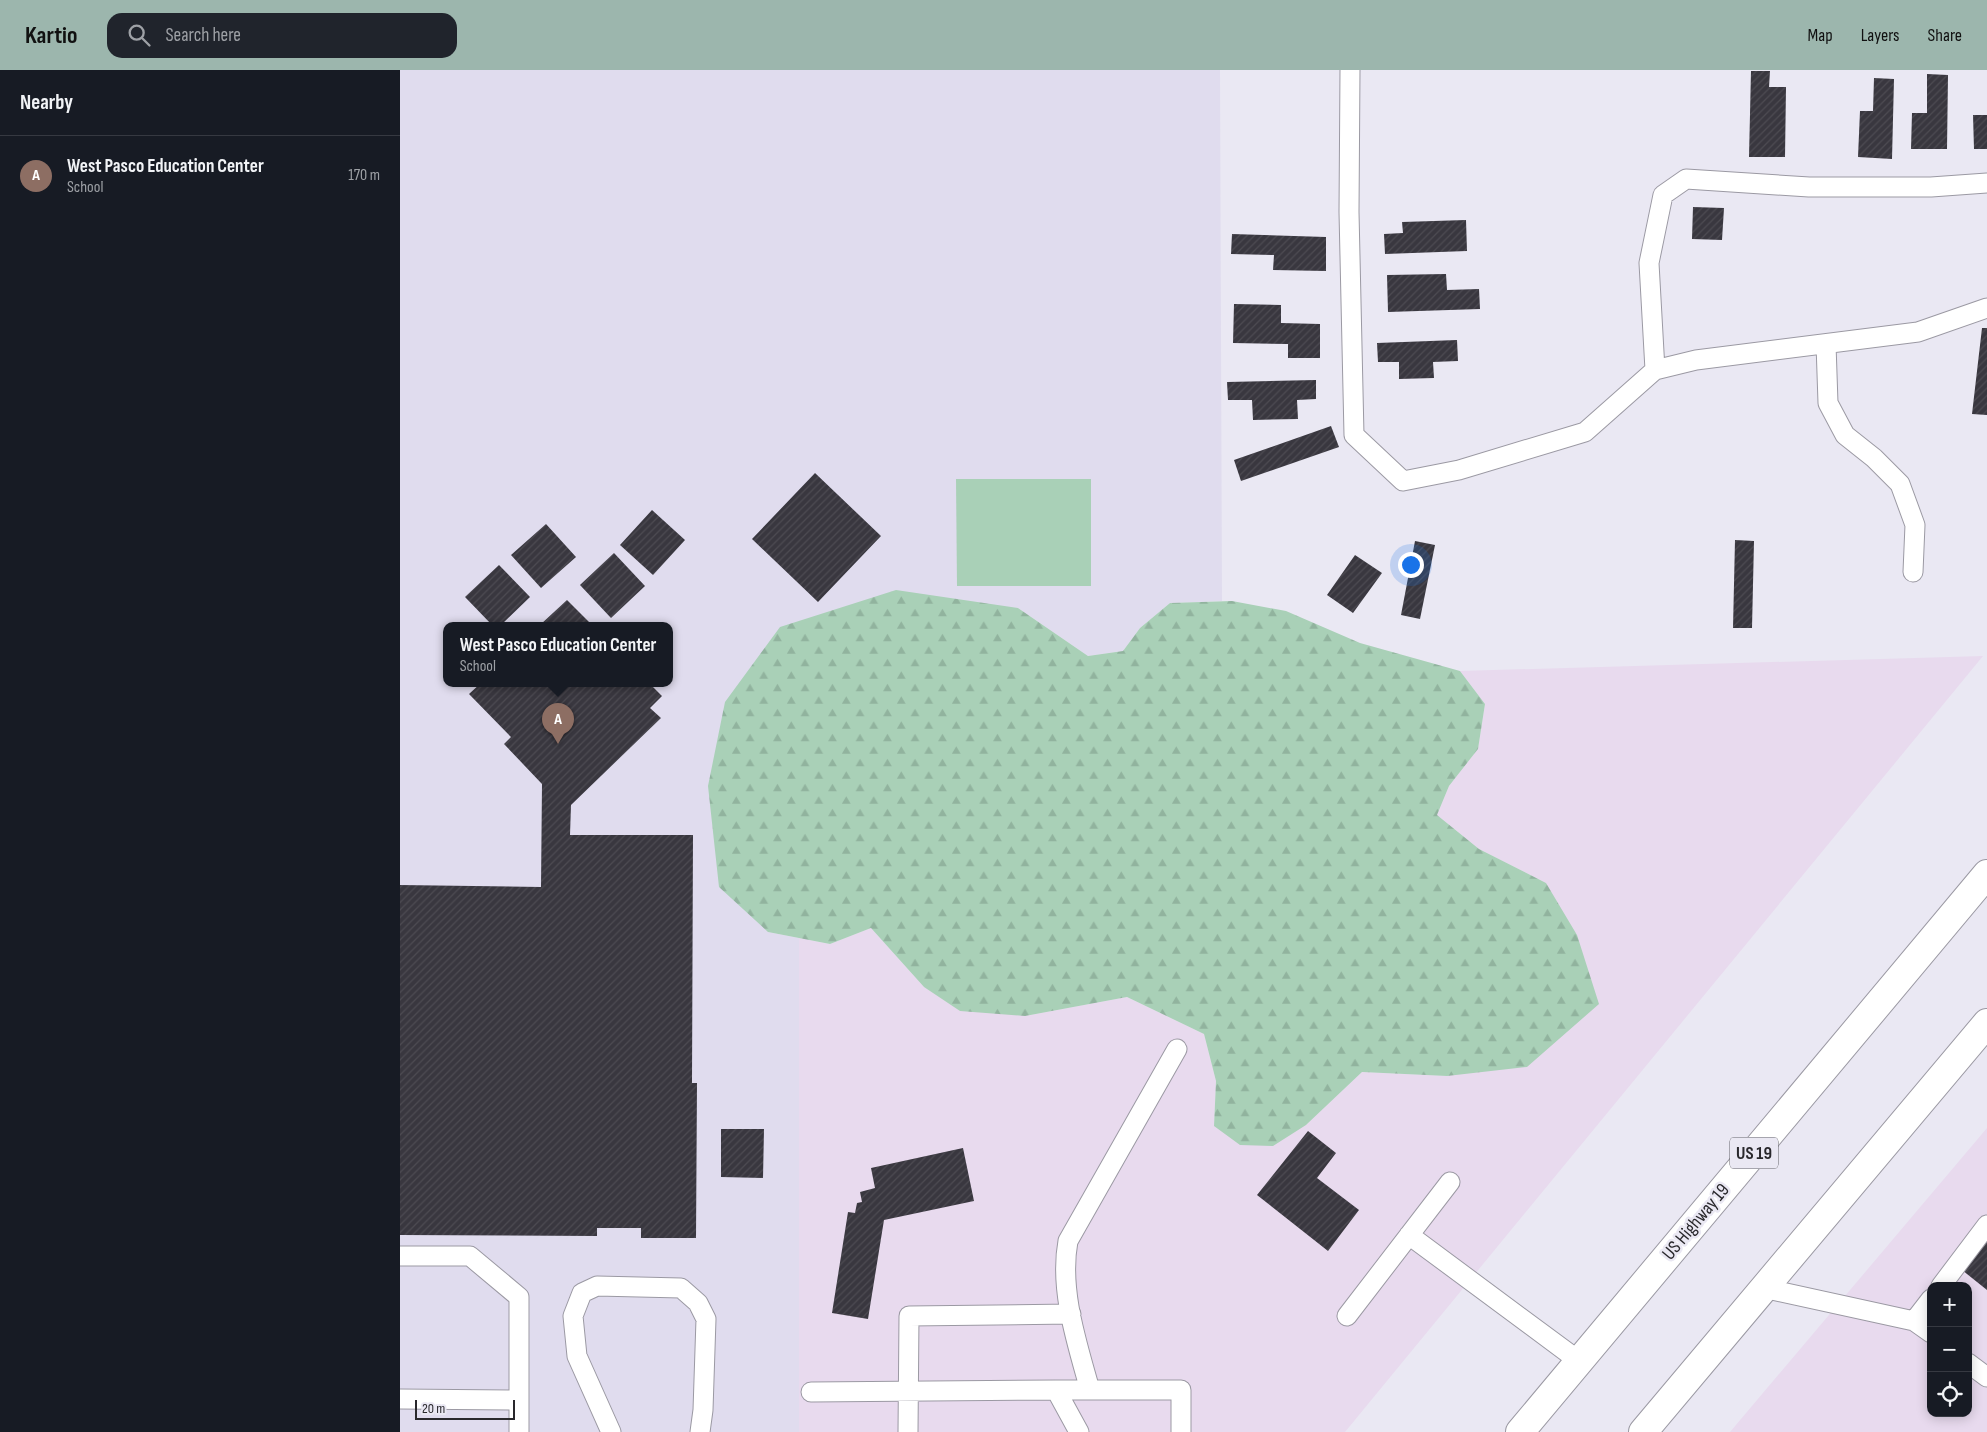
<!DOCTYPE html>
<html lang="en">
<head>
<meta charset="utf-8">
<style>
	:root { --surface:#171b24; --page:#20242c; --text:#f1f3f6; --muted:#9ea1a6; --line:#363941; --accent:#9cb6ad }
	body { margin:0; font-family:"Sofia Sans Condensed",sans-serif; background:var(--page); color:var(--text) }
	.controls { position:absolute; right:15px; bottom:15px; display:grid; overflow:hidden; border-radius:10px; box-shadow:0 2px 12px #0003 }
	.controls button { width:45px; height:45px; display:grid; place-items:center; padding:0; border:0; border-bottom:1px solid var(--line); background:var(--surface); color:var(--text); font:25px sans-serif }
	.scale { position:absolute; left:15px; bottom:12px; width:100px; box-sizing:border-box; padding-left:5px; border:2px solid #29282c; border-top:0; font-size:14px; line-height:18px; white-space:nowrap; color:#29282c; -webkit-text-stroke:4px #eae8f3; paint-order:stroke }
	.you { position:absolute; left:1010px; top:494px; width:18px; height:18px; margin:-12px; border:4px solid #fff; border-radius:50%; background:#1a73e8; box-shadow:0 0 0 8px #1a73e833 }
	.badge { display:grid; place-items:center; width:32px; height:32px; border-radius:50%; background:var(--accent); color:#fff; font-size:16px; font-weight:700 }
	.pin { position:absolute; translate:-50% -41px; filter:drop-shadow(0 1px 2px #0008) }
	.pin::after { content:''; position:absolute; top:26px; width:18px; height:15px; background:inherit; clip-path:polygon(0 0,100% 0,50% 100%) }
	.popup { position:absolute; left:43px; top:552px; width:230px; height:65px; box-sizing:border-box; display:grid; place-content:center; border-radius:10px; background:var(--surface); filter:drop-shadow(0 1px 4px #0005); font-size:16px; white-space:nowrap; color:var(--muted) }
	.popup b { font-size:19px; color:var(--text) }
	.popup::after { content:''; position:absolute; left:50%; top:100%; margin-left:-10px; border:10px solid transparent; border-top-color:var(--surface) }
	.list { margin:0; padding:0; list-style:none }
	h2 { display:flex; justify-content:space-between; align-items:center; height:65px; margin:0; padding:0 20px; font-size:21px }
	h2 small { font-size:16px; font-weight:400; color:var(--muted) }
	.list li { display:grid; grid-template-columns:32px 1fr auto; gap:15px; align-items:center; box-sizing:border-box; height:80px; padding:0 20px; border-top:1px solid var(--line) }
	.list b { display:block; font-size:19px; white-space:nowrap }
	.list p { margin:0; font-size:16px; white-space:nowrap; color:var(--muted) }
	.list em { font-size:16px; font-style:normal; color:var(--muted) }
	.icon { flex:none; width:28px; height:28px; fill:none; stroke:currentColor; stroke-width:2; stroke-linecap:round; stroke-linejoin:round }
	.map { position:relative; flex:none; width:1587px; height:1362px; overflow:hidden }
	header { display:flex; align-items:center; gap:30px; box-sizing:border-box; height:70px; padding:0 25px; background:var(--accent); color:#111 }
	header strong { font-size:24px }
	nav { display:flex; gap:28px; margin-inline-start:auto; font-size:18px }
	.search { width:350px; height:45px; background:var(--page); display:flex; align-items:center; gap:12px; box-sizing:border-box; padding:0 18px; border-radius:15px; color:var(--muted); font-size:19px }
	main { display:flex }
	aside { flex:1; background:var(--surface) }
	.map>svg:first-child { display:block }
</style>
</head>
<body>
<header>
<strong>Kartio</strong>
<div class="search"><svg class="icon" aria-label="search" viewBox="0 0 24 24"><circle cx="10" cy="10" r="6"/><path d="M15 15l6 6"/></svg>Search here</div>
<nav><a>Map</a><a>Layers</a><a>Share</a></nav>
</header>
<main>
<aside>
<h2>Nearby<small></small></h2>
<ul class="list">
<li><span class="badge" style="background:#8d6e63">A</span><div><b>West Pasco Education Center</b><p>School</p></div><em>170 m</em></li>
</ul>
</aside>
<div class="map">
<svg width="1587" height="1362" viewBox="0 0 1587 1362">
	<defs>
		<pattern id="forest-firs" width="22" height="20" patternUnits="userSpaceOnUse" patternTransform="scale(1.25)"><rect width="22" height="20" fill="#a9d0b7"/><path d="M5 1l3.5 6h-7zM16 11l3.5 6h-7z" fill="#91b39e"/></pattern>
		<pattern id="building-hatch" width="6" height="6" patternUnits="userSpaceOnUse" patternTransform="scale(1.25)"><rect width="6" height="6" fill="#39373f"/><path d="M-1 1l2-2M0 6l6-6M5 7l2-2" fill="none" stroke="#4d4b52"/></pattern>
	</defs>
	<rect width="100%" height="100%" fill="#eae8f3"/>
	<path fill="#e8daee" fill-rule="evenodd" d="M1583 586 945 1362H399V868L430 874 471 858 524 917 625 946 727 927 804 964 816 1011 814 1056 906 1055 962 1002 1047 1006 1146 813 1079 779 1037 745 1049 716 1078 679 1085 634 1060 601Z
		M1587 1058V1362H1330ZM1531 1216H1568V1343H1531Z"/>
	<path fill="#e0dcee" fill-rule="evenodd" d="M0 0H820L822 531 770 533 740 558 723 581 688 586 618 538 368 862 399 868V1362H0ZM47 555H269V613H47Z"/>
	<path fill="url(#forest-firs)" d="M496 520 618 538 688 586 723 581 740 558 770 533 832 531 886 541 960 573 1060 601 1085 634 1078 679 1049 716 1037 745 1079 779 1146 813 1177 865 1199 934 1127 997 1047 1006 962 1002 906 1055 873 1076 840 1075 814 1056 816 1011 804 964 727 927 625 946 560 941 524 917 471 858 430 874 368 862 319 817 308 716 325 632 380 557Z"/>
	<path fill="#a9d0b7" d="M556 409H691V516H557Z"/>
	<path fill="url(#building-hatch)" d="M1351 1H1370L1369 17H1386L1385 87H1349Z
		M1527 4 1548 5 1547 79H1511L1512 43H1527Z
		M1474 8 1494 9 1492 89 1458 87 1460 41H1473Z
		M1573 45H1587V79H1574Z
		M1293 137 1324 138 1322 170 1292 169Z
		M1066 150 1067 181 985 184 984 164 1003 163 1002 152Z
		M832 164 926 167V201L873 200 874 185 831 184Z
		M1046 204 1047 220 1079 219 1080 239 988 242 987 205Z
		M834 234 881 235V253L920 254V288H888V274L833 273Z
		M1582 258H1587V345L1572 344Z
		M1057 270 1058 291 1033 292 1034 308 999 309V292H978L977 273Z
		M916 310V329L897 330 898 349 853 350 852 330H828L827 312Z
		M931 356 939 377 841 411 834 390Z
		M415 403 481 466 418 532 352 469Z
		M252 440 285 470 253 505 220 475Z
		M146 454 176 487 141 518 111 485Z
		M1335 470 1354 471 1352 558H1333Z
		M1015 471 1035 475 1020 549 1001 545Z
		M214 483 245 516 211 548 180 515Z
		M955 485 982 503 953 543 927 525Z
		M99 495 130 527 101 555H92L65 527Z
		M167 530 192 555H140Z
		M81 613H249L262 626 250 638 261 648 171 735 170 765H293L292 1013H297L296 1168H241V1158H197V1166L0 1165V815L141 817 142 714 104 674 111 667 69 624Z
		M321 1059H364L363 1108 321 1107Z
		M908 1061 936 1083 917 1108 959 1140 928 1181 857 1125Z
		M563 1078 574 1131 484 1150 468 1249 432 1243 448 1142 455 1143 457 1133 462 1132 460 1122 475 1118 471 1098Z
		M1587 1167V1220L1562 1200Z"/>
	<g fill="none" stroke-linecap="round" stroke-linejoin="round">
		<defs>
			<path id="service" d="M950 0 949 142 954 365 1003 411 1059 400 1185 362 1255 300 1296 290 1518 262 1587 238
				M1426 274 1428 333 1445 365 1474 388 1500 414 1515 455 1513 502
				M1255 300 1249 193 1263 125 1286 109 1409 117H1531L1587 113
				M1009 1165 1179 1291
				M0 1186H70L119 1227V1362
				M1541 1216 1587 1155
				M1363 1218 1514 1251 1531 1229
				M947 1246 1050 1112
				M1514 1251 1531 1263
				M1568 1293 1587 1307
				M656 1320H781V1362
				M690 1320C677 1273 659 1220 668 1171L777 979
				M411 1322 656 1320 679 1362
				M0 1329 119 1330
				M211 1362 177 1286 173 1246 182 1223 197 1216 281 1218 298 1233 306 1249 303 1340 300 1362
				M508 1362 509 1246 671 1244"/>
			<path id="trunk" d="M1120 1362 1587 804
				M1243 1362 1587 953"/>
		</defs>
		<use href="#service" stroke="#9b99a3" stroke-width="21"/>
		<use href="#trunk" stroke="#9b99a3" stroke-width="30"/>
		<use href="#service" stroke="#fff" stroke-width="19"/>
		<use href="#trunk" stroke="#fff" stroke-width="28"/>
	</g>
	<g text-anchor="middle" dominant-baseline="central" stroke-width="5" stroke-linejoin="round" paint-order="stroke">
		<rect fill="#eae8f3" stroke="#636268" stroke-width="1" x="1330" y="1067.5" width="48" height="31" rx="4"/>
		<g font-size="18" font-weight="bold" fill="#29282c">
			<text x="1354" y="1083">US 19</text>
		</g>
		<g font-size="19" fill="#29282c" stroke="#eae8f3">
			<text transform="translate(1296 1152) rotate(-50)">US Highway 19</text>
		</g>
	</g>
</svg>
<div class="controls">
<button>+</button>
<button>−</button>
<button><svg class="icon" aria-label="locate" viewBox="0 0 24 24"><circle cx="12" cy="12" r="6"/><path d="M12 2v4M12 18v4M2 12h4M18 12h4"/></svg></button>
</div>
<div class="scale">20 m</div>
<div class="you"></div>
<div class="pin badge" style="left:158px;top:674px;background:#8d6e63">A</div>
<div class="popup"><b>West Pasco Education Center</b>School</div>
</div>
</main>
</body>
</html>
